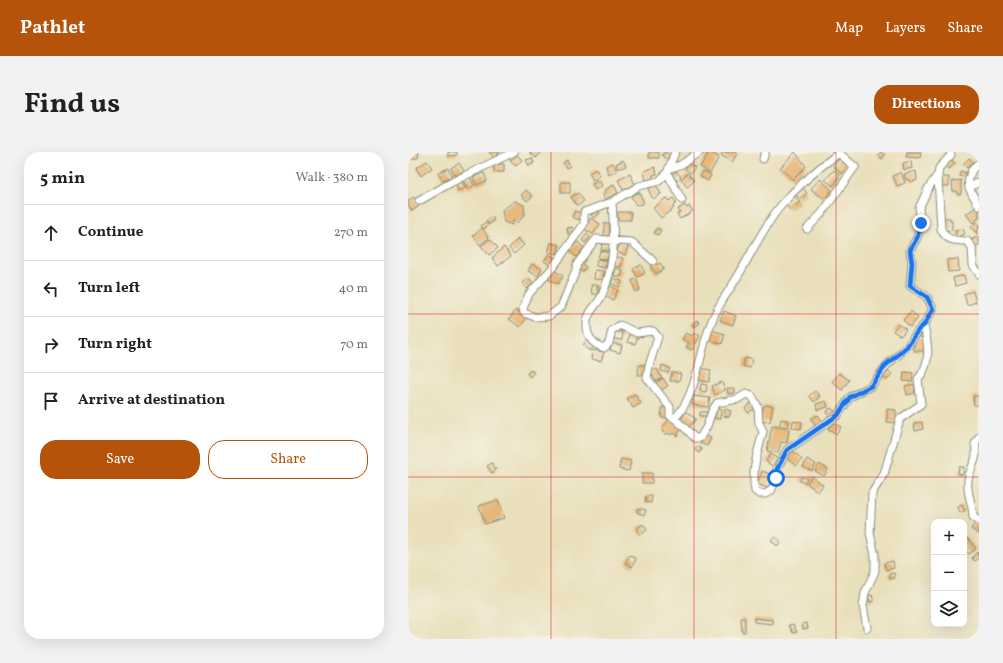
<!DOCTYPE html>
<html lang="en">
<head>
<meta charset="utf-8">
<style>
	:root { --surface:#fff; --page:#f2f2f2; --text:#202124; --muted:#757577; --line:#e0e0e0; --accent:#b45309 }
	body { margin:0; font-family:Vollkorn,serif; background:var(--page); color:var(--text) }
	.controls { position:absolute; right:12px; bottom:12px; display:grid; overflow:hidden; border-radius:8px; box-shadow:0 4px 16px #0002 }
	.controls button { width:36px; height:36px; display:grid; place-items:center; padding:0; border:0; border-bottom:1px solid var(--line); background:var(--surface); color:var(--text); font:20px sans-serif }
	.stop { position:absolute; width:12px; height:12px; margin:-9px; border:3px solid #1a73e8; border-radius:50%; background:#fff }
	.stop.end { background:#1a73e8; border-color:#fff; box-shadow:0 1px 4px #0008 }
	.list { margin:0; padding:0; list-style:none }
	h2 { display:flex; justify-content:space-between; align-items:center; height:52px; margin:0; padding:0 16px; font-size:17px }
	h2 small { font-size:13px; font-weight:400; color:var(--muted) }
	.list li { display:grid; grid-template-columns:26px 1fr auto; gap:12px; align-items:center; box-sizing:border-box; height:56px; padding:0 16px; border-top:1px solid var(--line) }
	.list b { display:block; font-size:15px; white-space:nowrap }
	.list em { font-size:13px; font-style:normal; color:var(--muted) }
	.actions { display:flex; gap:8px; padding:12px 16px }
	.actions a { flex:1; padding:9px 0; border:1px solid var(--accent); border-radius:16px; text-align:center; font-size:14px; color:var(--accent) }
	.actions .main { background:var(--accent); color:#fff }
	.icon { flex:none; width:22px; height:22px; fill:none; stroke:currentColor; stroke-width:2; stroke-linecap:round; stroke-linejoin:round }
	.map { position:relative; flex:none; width:571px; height:487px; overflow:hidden; border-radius:16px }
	header { display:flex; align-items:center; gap:24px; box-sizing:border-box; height:56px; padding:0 20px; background:var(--accent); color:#fff }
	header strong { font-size:19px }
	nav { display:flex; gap:22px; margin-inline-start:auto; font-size:14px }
	.intro { display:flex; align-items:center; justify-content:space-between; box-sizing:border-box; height:96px; padding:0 24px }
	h1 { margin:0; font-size:28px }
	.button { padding:10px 18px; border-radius:16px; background:var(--accent); color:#fff; font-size:14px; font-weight:700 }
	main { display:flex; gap:24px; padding:0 24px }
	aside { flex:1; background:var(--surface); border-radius:16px; box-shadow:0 4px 16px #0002 }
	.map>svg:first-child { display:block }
</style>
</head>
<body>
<header>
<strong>Pathlet</strong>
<nav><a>Map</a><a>Layers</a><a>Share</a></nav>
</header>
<div class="intro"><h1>Find us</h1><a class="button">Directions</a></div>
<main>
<aside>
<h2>5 min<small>Walk · 380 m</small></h2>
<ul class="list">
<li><svg class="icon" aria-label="ahead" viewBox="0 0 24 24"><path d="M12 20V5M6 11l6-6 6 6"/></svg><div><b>Continue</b></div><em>270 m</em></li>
<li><svg class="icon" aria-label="left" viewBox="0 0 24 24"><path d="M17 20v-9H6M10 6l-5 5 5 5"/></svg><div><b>Turn left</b></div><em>40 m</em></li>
<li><svg class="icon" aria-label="right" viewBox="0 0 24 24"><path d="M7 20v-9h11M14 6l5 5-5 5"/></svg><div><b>Turn right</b></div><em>70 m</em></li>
<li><svg class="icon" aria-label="arrive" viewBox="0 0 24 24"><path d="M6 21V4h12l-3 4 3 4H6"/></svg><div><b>Arrive at destination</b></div></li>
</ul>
<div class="actions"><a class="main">Save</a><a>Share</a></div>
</aside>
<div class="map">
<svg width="571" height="487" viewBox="0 0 571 487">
	<rect width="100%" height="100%" fill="#f7f3e8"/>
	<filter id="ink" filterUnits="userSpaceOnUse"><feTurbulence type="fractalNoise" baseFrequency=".025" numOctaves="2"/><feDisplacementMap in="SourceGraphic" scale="8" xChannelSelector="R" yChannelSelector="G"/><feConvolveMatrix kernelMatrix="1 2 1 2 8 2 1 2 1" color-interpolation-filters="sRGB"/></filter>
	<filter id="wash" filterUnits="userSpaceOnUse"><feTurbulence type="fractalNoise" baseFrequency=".012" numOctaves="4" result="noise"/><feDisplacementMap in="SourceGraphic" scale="16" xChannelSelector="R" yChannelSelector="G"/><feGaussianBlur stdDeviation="0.9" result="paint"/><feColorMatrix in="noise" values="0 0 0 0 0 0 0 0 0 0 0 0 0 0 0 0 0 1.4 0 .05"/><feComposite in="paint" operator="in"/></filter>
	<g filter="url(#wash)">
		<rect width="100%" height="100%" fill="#e9dfba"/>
		<g id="blocks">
			<path fill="#e7b576" d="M3 0H11L10 6 3 7Z
				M40 0H49V3L40 4Z
				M81 0H92L86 6Z
				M121 0H133L128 6Z
				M241 0H251V6H241Z
				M257 0 262 3 258 7 254 3Z
				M301 0 311 5 302 21 292 15Z
				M315 0H327L329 2 324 10 313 3Z
				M387 0 398 14 385 28 372 16Z
				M473 0 477 3 474 7 470 3Z
				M499 0H513L512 6 498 5Z
				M109 3 114 8 108 14 102 9Z
				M124 6 126 11 121 14 118 8Z
				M432 6 441 13 434 22 425 14Z
				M561 6 565 10 559 16 555 12Z
				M159 8 162 14 159 16 155 11Z
				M215 8 218 14 210 17 208 12Z
				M543 8 547 11 541 17 538 13Z
				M19 9 24 16 13 24 8 16Z
				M503 9 504 16 496 18 495 11Z
				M51 11 56 19 47 24 43 16Z
				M205 11 209 19 201 23 198 14Z
				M86 12H96V20H86Z
				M280 12 287 15 283 21 277 17Z
				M247 15 249 22 245 23V26L238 28 236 19Z
				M40 16 44 24 35 29 30 21Z
				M188 17 192 24 185 28 181 21Z
				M426 18 432 23 425 34 417 28Z
				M268 19 273 25 269 29 264 23Z
				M295 19 303 23 300 29 292 24Z
				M508 19 509 28 502 30 501 27 498 28 496 22Z
				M552 19 559 21 557 25 551 24Z
				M493 20 497 31 489 34 485 24Z
				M76 21 79 29 68 33 65 25Z
				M280 21 286 29 279 35 273 27Z
				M222 22 227 32 215 38 210 28Z
				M62 25 66 34 59 37 55 28Z
				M533 25H541V34H533Z
				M412 27 424 38 416 47 403 37Z
				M191 28 194 34 187 38 184 32Z
				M553 28V42H549L548 39H545L544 29Z
				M54 30 57 36 50 39 48 32Z
				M153 30H162V41H153Z
				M206 33 210 41 197 47 195 42 198 40 197 38Z
				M248 33 253 42 245 47 240 37Z
				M394 35 399 41 392 47 387 42Z
				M118 38 125 44 119 49 113 43Z
				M231 40 235 49V52L228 53 223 44Z
				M170 41 176 49 169 54 163 45Z
				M386 44 392 50 382 58 377 52Z
				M6 45 11 54 4 59 0 52V49Z
				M258 46 261 49 265 46 268 51 265 54 266 56 253 66 245 56Z
				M107 49 116 53 117 63H114V66L109 71 105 69 104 73 96 70 94 58Z
				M277 53 279 56 281 54 285 59 272 67 269 62 272 60 270 57Z
				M568 55 571 60V66L565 71 558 62Z
				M189 58 192 61 186 66 183 63Z
				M167 59 174 62 171 68 164 65Z
				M210 60H223V68H210Z
				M84 64 86 68 81 72 78 69Z
				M183 66 192 72 185 82 176 77Z
				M535 66H542V69H544V78L536 79Z
				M78 70 80 73 76 77 73 74Z
				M569 70 571 73 569 82 563 75Z
				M196 71H204V84H196Z
				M164 75 165 82H160L159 76Z
				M74 76 81 86 72 93 65 84Z
				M249 76 253 78 250 83 246 81Z
				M555 77 557 82 549 85 547 79Z
				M179 82 182 85 177 91 174 88Z
				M571 84V93L566 95 563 88Z
				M82 87 90 96 81 103 73 94Z
				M110 87 116 93 106 102 101 96Z
				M170 90 176 96 168 105 161 98Z
				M143 91 152 93 149 102 140 100Z
				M212 91 220 94 217 103 209 100Z
				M194 92H203L202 99 193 98Z
				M96 95 103 104 90 114 84 106Z
				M192 99 201 101 199 108 190 106Z
				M141 102 147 106 142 113 136 109Z
				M208 105 215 106 213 115 206 114Z
				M189 107 199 109 197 116 188 114Z
				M550 107 551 119 540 120 539 108Z
				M174 111 178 115 174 120 169 116Z
				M247 111 249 113 252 111 256 117 248 122 242 114Z
				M124 112 134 117 130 124 120 119Z
				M233 113 237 121 229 125 225 117Z
				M208 116 215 118 213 125 206 124Z
				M145 118 155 124 150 132 140 127Z
				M187 118 196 119 195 128 186 127Z
				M556 123 558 131 547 134 545 126Z
				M120 126 125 132 119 137 114 131Z
				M205 126 214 129 211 135 203 132Z
				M229 127 232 138 227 140 224 128Z
				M183 133H190V142H184Z
				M202 134 210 138 205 148 197 144Z
				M565 139 568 150 559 153 556 142Z
				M108 158 119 166 112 175 101 167Z
				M316 159 328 164 325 173 312 168Z
				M503 159 510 166 502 175 495 168Z
				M289 168 292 171 286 175 284 172Z
				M490 172 498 177 493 184 485 179Z
				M303 178 317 182 314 192 300 188Z
				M206 180H215L214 188 206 187Z
				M278 181 284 184 286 181 292 184 284 198 278 195 281 191 274 187Z
				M222 182 230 184 227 192 219 190Z
				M506 185H516V199H506Z
				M179 188 186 194 182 199 175 193Z
				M204 191 214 193 212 201 202 198Z
				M185 198 196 200 193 209 183 207Z
				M337 206 344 207 342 216 335 214Z
				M231 213H237L236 223H230Z
				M254 213 262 216 260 221 253 219Z
				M291 216 303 218 301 230 290 228Z
				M249 217 254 226 248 229 243 220Z
				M478 217 484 222 479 228 473 224Z
				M122 218 126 220 122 225 119 222Z
				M264 220 273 222 271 229H262Z
				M496 220 505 221 504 230 495 229Z
				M431 221 441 228 434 238 424 230Z
				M255 226 260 234 253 238 248 231Z
				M314 230 317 238 307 243 304 234Z
				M293 232 299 233 298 240 292 239Z
				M506 232 507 241 499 243 497 234Z
				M319 236H327V241L320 242Z
				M407 239 412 244 406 250 401 244Z
				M227 242 233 251 225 256 219 246Z
				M285 244 302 246 300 255 284 253Z
				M565 244H571V253H566Z
				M418 249 420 255 409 258 408 252Z
				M343 251 347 256 340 261 337 256Z
				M356 253 365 254 362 270 353 269Z
				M254 255 260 256 259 266H253Z
				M422 256 427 259 422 265 418 261Z
				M307 257 313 258 312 267 305 266Z
				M317 257 323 259 321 265 315 264Z
				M479 257 488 258V271L479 270Z
				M278 260 288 267 280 276 271 269Z
				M292 260H299L298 264H292Z
				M410 263 415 270 408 275 403 267Z
				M262 267 273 276 269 284 265 281 263 283 260 281 258 283 254 279 256 277 254 276Z
				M373 267 381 269 380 275 372 273Z
				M385 269 394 270 393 277 384 276Z
				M424 270 433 275 429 282 420 277Z
				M514 270 515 277 507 279 506 271Z
				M364 274 381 277 379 291 373 290 370 301 359 299Z
				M296 283 303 286 299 294 292 291Z
				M289 294 294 297 291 301 287 298Z
				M385 299 394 307 388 314 379 306Z
				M363 302 370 307 364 314 358 309Z
				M213 307 223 309 221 319 211 317Z
				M399 307 408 312 404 319 395 315Z
				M84 311 88 318 84 321 79 314Z
				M411 312 420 317 416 324 407 319Z
				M551 315H556L555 323 550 322Z
				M354 319 365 323 360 336 349 332Z
				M234 321H244V331H234Z
				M404 324 415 333 410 340 399 331Z
				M393 325 399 326 397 331 392 329Z
				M238 344H244L243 351 237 350Z
				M90 348 96 366 77 372 71 354Z
				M554 353 557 359 552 361 550 355Z
				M230 356 238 358 236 363 229 360Z
				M567 371 571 373V382L563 377Z
				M235 372 239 378 232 383 228 377Z
				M367 385 373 390 369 394 363 388Z
				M560 386 568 397 561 402 556 396V389Z
				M569 400 571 406 567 409 564 406Z
				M222 403 228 407 224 415 217 411Z
				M485 409 486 416 478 418 476 411Z
				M486 421 487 426 482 427 481 422Z
				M464 443 466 449 462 450 460 444Z
				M333 466H337V480H334Z
				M346 466 365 468V472L346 470Z
				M399 471 400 476 395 477 394 472Z
				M385 472 389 480 385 481 381 473Z"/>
		</g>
	</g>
	<g filter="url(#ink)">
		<use href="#blocks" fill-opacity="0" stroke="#848e77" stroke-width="1"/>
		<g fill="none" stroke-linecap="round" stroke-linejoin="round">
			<defs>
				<path id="minor" d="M267 0 259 21 251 29 231 34 204 50C206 77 207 104 199 130 197 135 195 142 192 147 187 155 179 161 179 171 178 184 184 192 196 196L201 191 204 178 212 173 229 181 245 179 250 185 241 214 239 226 262 255V264C269 266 280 280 287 286H292L299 274 304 259 309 251 330 247 338 242 344 244 350 255 351 271 355 280C350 299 343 319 347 339L351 342H357L363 339 366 332 369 317 379 298 430 263 442 245 463 234 479 213 499 195 512 176 516 173
					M542 0 543 3 531 16 530 25 533 77C539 90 547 88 559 89L564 95 565 113 571 122
					M355 7 357 0
					M571 11C563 16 559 27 561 36L571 30
					M261 16C275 15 281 5 292 0
					M259 21 274 48
					M561 36 571 54
					M11 49 44 30 106 0
					M204 50 176 60V72L146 114 121 142 115 156 116 161 127 165 141 164 153 155 167 121 169 112 188 87 224 90 245 109
					M267 266C289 243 291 202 303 171 309 154 321 139 330 124 343 102 355 76 371 56 388 35 409 17 431 1L447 15 414 61 399 77
					M571 285 567 292C571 310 562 313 560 328 558 341 565 352 565 365L571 369
					M459 476 455 454 457 441 467 419V403L462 381 464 341 476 322 492 267 513 252 510 227C524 211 520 192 516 173L525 157 519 145 502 134 504 111 502 98 509 86 513 71 511 56 521 35 530 22"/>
			</defs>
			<use href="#minor" stroke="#848e77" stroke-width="9"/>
			<use href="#minor" stroke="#fff" stroke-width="7"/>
		</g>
	</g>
	<g fill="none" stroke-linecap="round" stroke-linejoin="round" filter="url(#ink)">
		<path stroke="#1a73e8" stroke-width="5" d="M368 326 369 317 379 298 430 263 442 245 463 234 478 213 499 195 512 176 516 173 525 157 519 145 502 134 504 111 502 98 509 86 513 71"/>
	</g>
	<path fill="none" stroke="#d62828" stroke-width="1" stroke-opacity="0.55" d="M143 0V487M286 0V487M428 0V487M0 162H571M0 325H571"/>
</svg>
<div class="controls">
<button>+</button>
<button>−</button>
<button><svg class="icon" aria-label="layers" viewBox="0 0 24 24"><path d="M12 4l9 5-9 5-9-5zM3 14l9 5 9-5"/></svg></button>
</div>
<div class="stop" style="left:368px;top:326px"></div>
<div class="stop end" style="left:513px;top:71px"></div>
</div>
</main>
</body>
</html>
